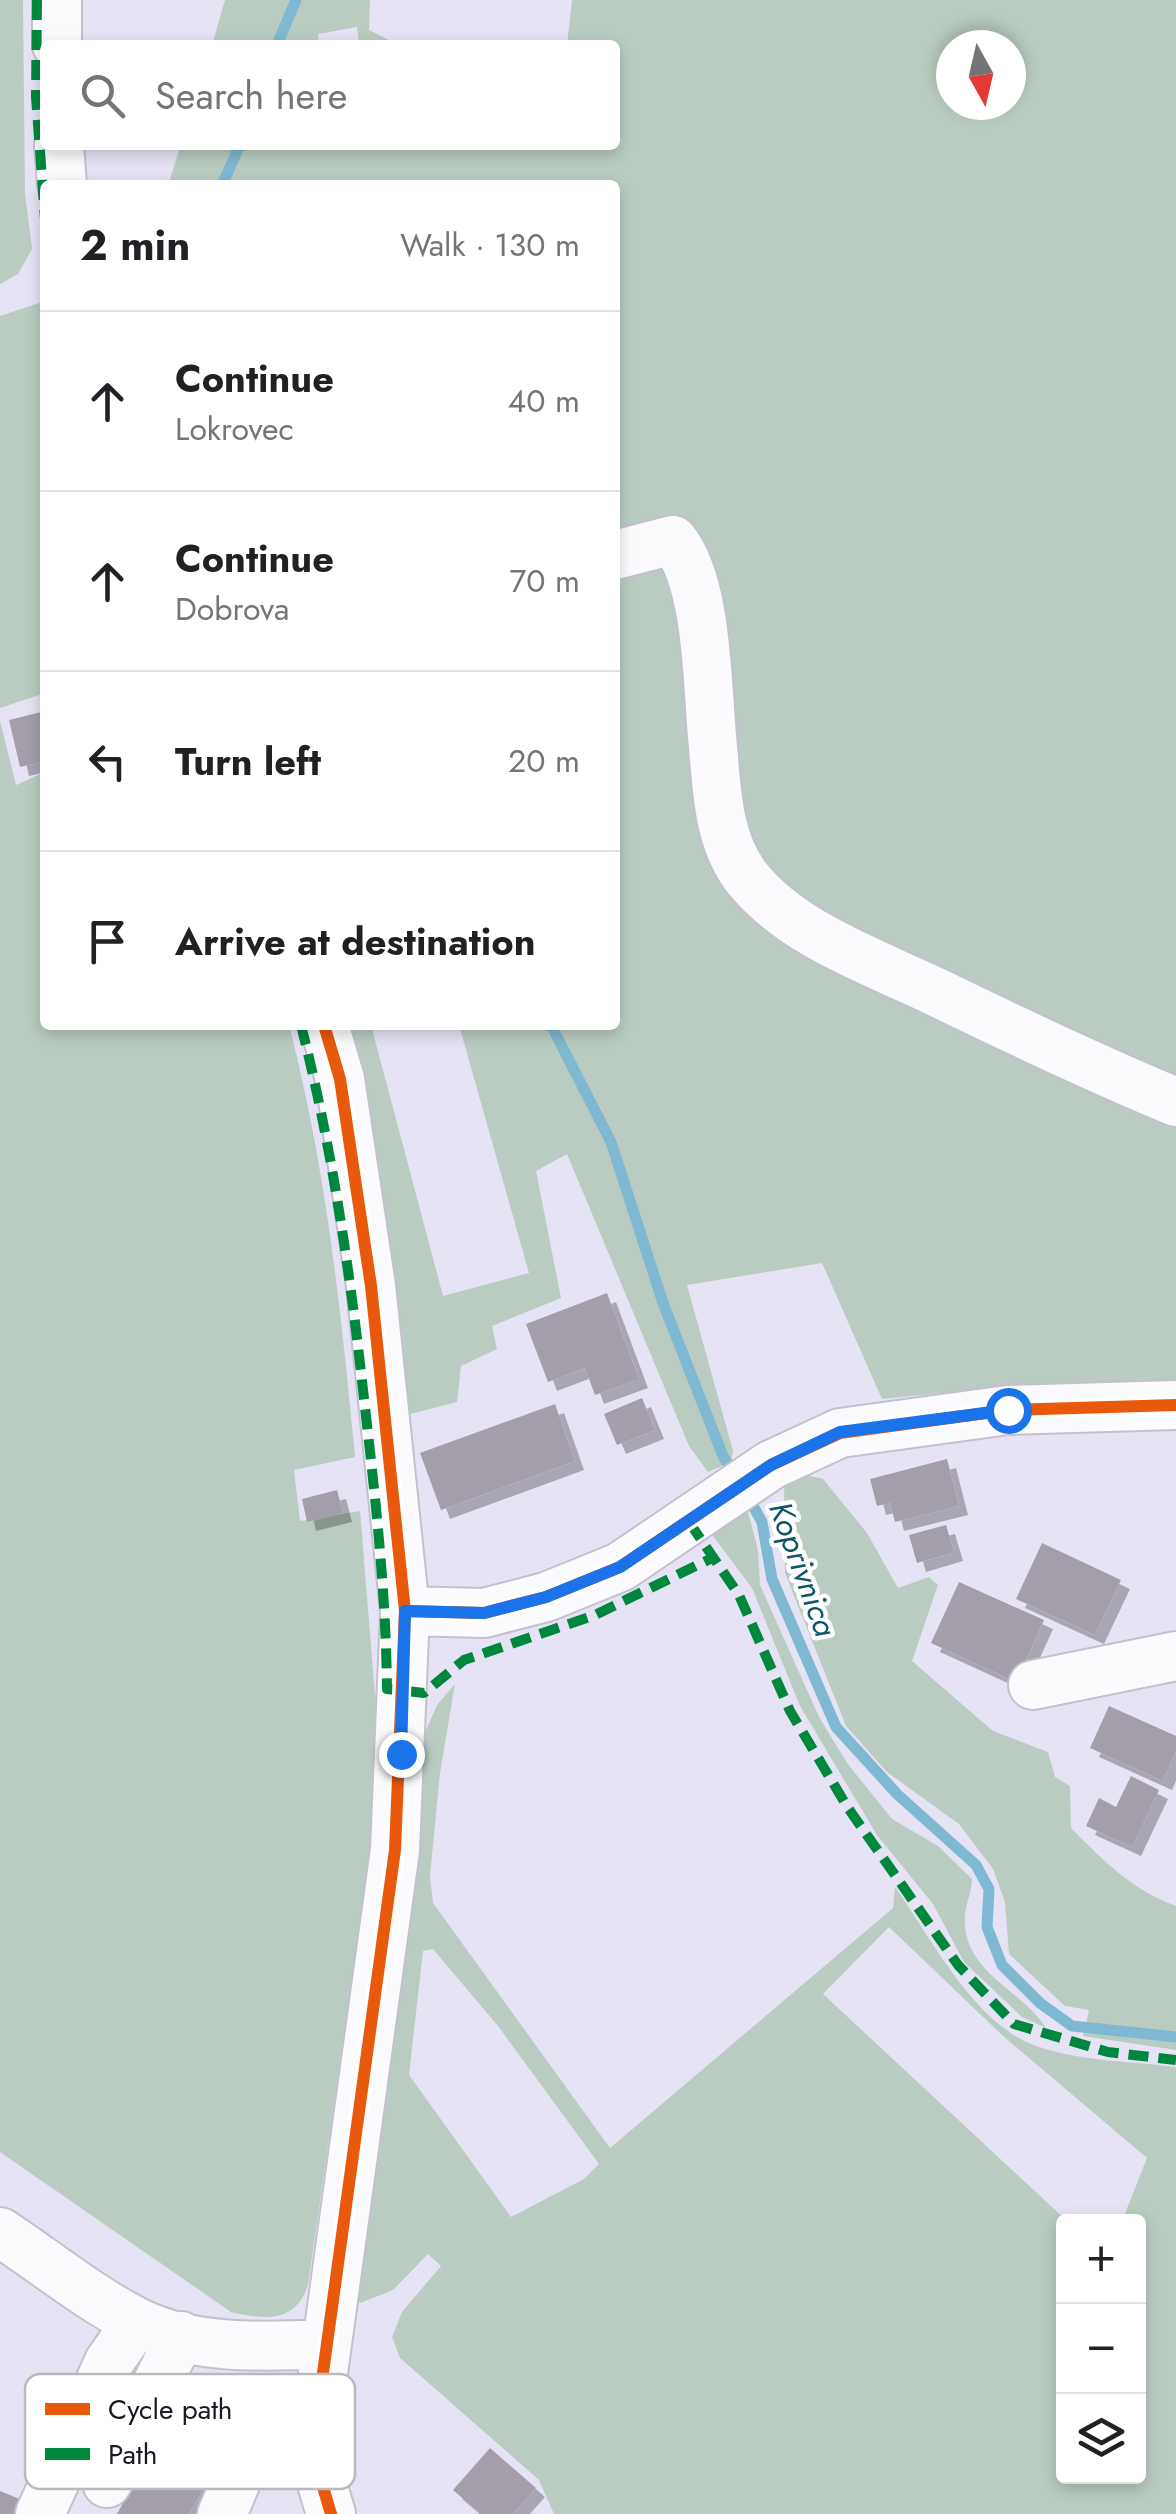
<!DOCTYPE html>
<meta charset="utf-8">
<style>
:root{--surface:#fff;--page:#f6f6f6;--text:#202124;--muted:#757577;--line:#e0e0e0}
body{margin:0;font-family:Jost,sans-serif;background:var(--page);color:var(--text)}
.controls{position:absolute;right:30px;bottom:30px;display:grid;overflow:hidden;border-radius:10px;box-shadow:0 5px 15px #0003}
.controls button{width:90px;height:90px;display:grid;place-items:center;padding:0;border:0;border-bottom:2px solid var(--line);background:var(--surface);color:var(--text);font:50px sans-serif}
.compass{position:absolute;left:936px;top:30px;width:90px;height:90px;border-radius:50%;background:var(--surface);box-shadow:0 5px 15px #0003;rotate:172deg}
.stop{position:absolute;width:30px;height:30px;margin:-22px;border:8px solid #1a73e8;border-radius:50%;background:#fff}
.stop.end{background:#1a73e8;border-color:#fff;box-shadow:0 2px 10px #0008}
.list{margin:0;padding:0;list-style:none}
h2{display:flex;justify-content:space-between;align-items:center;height:130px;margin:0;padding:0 40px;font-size:42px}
h2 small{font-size:32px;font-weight:400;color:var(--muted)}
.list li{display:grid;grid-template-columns:65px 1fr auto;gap:30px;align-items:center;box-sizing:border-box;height:180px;padding:0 40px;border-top:2px solid var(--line)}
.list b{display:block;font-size:38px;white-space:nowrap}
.list p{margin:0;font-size:32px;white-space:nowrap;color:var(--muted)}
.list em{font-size:32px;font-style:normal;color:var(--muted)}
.icon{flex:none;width:55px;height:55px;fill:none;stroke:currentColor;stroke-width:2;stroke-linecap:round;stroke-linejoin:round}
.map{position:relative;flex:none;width:1176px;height:2514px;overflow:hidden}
.search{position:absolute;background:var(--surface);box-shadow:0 5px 15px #0003;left:40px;top:40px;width:580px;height:110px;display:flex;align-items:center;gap:25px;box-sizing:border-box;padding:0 35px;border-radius:10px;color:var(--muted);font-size:38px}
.panel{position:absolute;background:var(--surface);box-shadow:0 5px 15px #0003;left:40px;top:180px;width:580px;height:850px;border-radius:10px}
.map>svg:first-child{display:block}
.green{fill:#baccc1;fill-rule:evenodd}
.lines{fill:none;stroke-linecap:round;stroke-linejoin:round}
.stream{stroke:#7fb8d1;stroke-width:11}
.building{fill:#a49eaa;filter:url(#shadow)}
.minor-casing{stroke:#c3c1ce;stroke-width:52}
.minor{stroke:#fbfbfe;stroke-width:48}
.quiet{stroke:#00873e;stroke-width:10;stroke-dasharray:20 10;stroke-linecap:butt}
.cycleway-casing{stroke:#fff;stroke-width:19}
.cycleway{stroke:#e8590c;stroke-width:12}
.route{stroke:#1a73e8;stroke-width:12}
.labels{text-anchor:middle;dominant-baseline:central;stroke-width:9;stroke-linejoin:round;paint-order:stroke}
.water-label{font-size:32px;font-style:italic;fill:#0f5569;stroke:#fff}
.key{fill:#fff;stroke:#bababd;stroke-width:2.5}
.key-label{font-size:28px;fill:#1a1823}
</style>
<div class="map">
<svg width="1176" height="2514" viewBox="0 0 1176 2514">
<defs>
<filter id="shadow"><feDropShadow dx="9" dy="9" stdDeviation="0" flood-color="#0004"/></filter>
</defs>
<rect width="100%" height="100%" fill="#e6e3f5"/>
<path class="green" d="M0,0H23L25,193L32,249L18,274L0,284Z
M225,0H370L369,30L399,45H359L357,27L318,34L319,45H212Z
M572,0H1176V1092L1068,1047L752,874L699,581L615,547V185H168L181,145H615V45H567ZM951,45H1011V105H951Z
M42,302L45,693L0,708V316Z
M666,552L729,864L1176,1110V1385L1002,1387L882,1399L822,1263L687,1285L733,1451L731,1462L708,1472L689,1446L567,1154L536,1171L561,1298L492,1326L497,1349L461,1366L457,1402L407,1415C393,1283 378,1153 343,1025H371L443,1296L529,1273L459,1025H615V563Z
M0,721L16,785L45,772V1025H289C326,1167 341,1311 355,1457L294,1470L300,1521L360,1511L379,1744L372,1838L308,2285C296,2323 265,2320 231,2312L0,2152Z
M798,1473L823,1479L867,1533L898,1588L929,1577L938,1585L912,1661L993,1731L1048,1752L1055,1777L1070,1786L1071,1828C1105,1862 1131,1889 1176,1906V2050L1083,2036L1089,2010L1065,2006L1009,1954L1005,1902L993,1869L959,1824L887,1772L846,1726L785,1573L784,1481Z
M746,1504L758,1550L760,1585L819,1717L847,1763L892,1819L938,1846L972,1879C972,1892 965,1905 965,1918C963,1973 1022,1989 1046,2028L1022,2017L964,1962L933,1904L877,1835L800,1706L752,1588L707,1528Z
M455,1684L440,1773L430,1876L433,1903L610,2148L893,1908L895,1887C930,1936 972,2020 1031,2044C1074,2061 1129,2061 1176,2067V2514H554L539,2480L400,2358L392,2337L402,2312L441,2266L428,2254L393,2290L360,2303L351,2289L407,1947L422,1802L421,1742L437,1705ZM889,1927L1003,2036L1147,2158L1122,2221L1138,2222V2476H1064V2222L1067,2221L823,1994ZM433,1949L498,2026L599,2164L584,2179L511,2217L409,2075L423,1951Z"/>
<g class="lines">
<path class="stream" d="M277,45L296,0
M222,185L240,145
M551,1025L611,1142L663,1303L723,1456L735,1475
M747,1495L762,1522L772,1579L836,1727L897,1794L976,1865L989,1889L987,1927L1002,1965L1040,2003L1072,2026L1176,2037"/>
</g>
<path class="building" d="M45,711V761L20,767L9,720Z
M607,1293L639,1379L595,1395L585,1368L548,1382L526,1324Z
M642,1398L655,1430L617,1445L604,1414Z
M555,1404L575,1461L441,1510L420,1453Z
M947,1459L959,1506L895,1522L890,1503L877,1506L870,1479Z
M337,1490L343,1513L307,1522L302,1499Z
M946,1525L954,1552L917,1563L909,1535Z
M1042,1543L1121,1580L1095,1635L1016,1599Z
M959,1582L1044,1620L1016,1682L931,1643Z
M1109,1706L1176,1736V1751L1163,1781L1090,1748Z
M1131,1776L1159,1790L1132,1847L1086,1826L1099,1798L1116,1807Z
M163,2430L219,2461L189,2514H117Z
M490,2448L536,2488L513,2514H481L453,2490Z
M0,2491L32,2504L28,2514H0Z"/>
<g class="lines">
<defs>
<path id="minor" d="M57,45V0
M59,145L62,185
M615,555L673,540C709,583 707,691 713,747C717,791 718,841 747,878C792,934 871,961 934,991C1014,1030 1094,1068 1176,1102
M324,1025L340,1079L371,1286L405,1611L395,1850L318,2409L323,2487L331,2514
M405,1611L484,1613L546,1597L620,1567L771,1465L840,1433L1008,1410L1176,1405
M1033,1685L1176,1656
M0,2232C44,2261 88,2297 135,2321C191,2350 264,2347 324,2344
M107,2483L181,2336
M40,2514L109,2362L137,2322
M222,2514C244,2466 257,2409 318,2409"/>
</defs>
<use href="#minor" class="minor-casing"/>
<use href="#minor" class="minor"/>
<path class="quiet" d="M37,0L36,97L45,219
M301,1025C333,1151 351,1279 365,1408C376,1502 386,1595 387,1689L424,1693L464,1660L595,1615L712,1558
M689,1522L739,1595L790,1711L848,1808L958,1965L1014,2024L1108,2052L1176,2060"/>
<defs>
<path id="cycleway" d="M324,1025L340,1079L371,1286L405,1611L395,1850L318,2409L323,2487L331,2514
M405,1611L484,1613L546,1597L620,1567L771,1465L840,1433L1008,1410L1176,1405"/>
</defs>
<use href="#cycleway" class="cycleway-casing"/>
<use href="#cycleway" class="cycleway"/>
</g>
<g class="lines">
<path class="route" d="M401,1754L405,1611L484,1613L546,1597L620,1567L771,1465L840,1432L1008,1410"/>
</g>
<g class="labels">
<g class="water-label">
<text transform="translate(803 1569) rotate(70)">Koprivnica</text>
</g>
</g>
<rect x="25" y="2374" width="330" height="115" rx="15" class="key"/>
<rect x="45" y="2403" width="45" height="12" fill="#e8590c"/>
<rect x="45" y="2448" width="45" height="12" fill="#00873e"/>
<g class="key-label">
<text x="108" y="2419">Cycle path</text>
<text x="108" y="2464">Path</text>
</g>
</svg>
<div class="controls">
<button>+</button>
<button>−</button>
<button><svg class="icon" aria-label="layers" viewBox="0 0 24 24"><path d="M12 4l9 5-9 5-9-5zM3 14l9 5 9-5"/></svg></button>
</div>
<svg class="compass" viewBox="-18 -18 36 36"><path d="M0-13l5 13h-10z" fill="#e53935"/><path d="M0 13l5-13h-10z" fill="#757577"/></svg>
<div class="stop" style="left:1008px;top:1410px"></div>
<div class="stop end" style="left:401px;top:1754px"></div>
<div class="search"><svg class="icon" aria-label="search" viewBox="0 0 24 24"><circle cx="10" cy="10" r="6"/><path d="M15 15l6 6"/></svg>Search here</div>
<section class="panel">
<h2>2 min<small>Walk · 130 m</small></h2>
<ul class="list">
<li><svg class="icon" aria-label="ahead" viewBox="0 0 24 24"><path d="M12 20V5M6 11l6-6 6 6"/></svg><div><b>Continue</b><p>Lokrovec</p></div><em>40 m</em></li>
<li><svg class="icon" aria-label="ahead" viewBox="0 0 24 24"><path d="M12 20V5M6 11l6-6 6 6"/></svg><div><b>Continue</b><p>Dobrova</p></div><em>70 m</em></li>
<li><svg class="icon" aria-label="left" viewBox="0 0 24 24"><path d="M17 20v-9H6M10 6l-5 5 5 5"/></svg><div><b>Turn left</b></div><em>20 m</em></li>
<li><svg class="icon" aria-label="arrive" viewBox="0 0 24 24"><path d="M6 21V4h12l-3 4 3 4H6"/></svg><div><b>Arrive at destination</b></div></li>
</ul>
</section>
</div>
